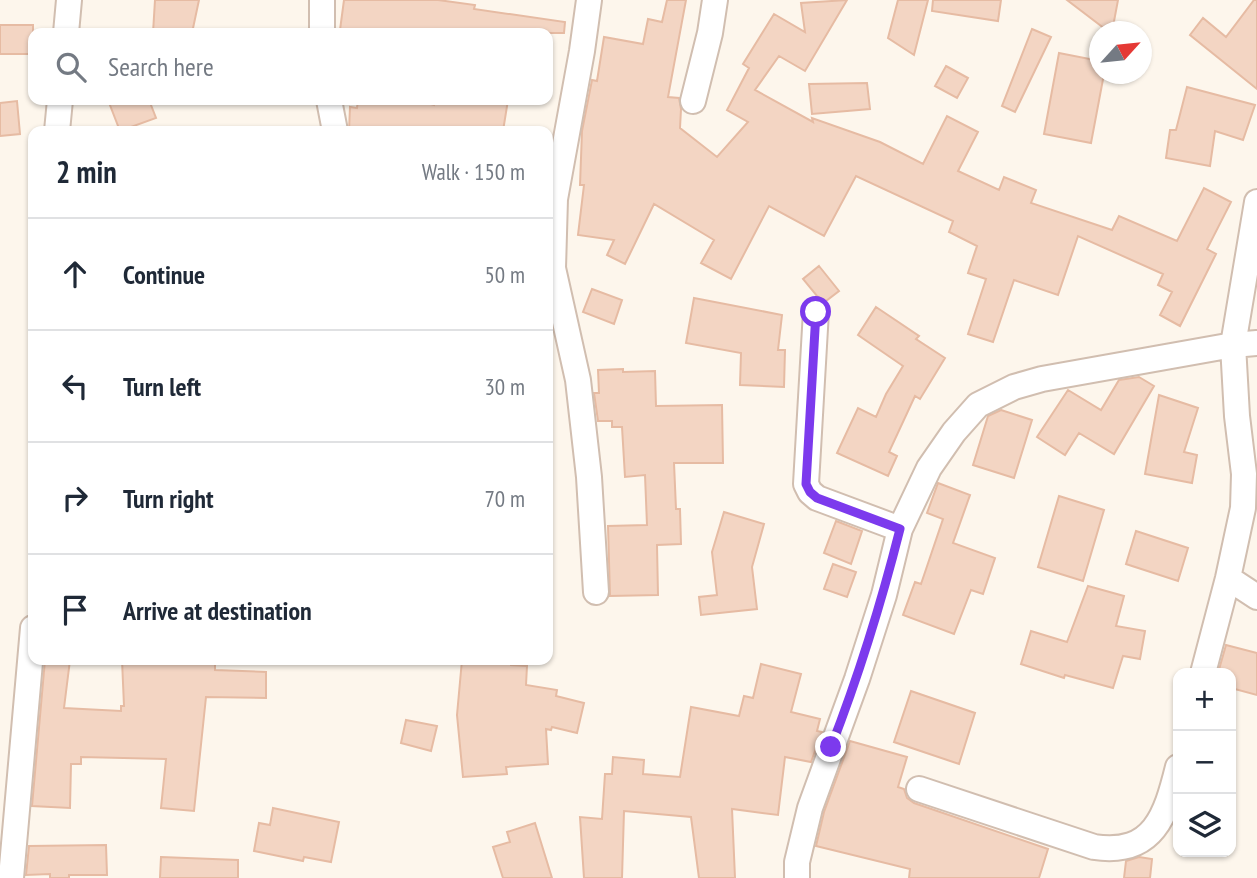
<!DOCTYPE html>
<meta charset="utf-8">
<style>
:root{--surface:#fff;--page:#f6f6f7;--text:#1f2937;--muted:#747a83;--line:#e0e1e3}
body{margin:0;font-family:"PT Sans Narrow",sans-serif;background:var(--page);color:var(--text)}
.controls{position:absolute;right:21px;bottom:21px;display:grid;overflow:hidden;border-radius:14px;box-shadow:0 2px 5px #0004}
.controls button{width:63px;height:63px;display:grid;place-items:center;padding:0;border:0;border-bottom:2px solid var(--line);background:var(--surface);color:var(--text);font:35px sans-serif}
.compass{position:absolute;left:1089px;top:21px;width:63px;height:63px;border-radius:50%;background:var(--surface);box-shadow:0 2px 5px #0004;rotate:63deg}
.stop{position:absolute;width:21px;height:21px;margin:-16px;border:5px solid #7c3aed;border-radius:50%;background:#fff}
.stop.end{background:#7c3aed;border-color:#fff;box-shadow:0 2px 7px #0008}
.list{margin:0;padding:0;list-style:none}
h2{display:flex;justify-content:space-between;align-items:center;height:91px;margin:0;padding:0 28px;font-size:30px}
h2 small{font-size:23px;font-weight:400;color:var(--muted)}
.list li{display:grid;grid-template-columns:46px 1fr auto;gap:21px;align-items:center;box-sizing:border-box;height:112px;padding:0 28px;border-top:2px solid var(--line)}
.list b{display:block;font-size:26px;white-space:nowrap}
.list em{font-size:23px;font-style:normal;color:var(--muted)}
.icon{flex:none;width:38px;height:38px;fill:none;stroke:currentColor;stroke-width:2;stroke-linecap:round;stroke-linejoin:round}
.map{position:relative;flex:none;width:1257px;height:878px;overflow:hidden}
.search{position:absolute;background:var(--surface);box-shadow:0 2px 5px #0004;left:28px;top:28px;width:525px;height:77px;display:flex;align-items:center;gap:18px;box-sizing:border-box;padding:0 24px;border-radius:14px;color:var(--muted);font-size:26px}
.panel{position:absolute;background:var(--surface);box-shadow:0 2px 5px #0004;left:28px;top:126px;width:525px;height:539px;border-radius:14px}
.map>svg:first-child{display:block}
.building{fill:#f3d5c3;stroke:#e6bba3;stroke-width:2}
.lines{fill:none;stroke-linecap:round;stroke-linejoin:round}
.minor-casing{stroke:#d1beb0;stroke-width:28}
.minor{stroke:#fff;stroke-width:24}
.route{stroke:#7c3aed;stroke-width:9}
</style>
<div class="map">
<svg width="1257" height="878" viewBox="0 0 1257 878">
<rect width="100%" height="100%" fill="#fdf6ec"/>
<path class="building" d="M155,0H199L192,33H153Z
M344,0H438L475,5L474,9L565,22L564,33H365L340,30Z
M667,0H686L668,97L679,98L681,109L680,128L717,157L748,122L727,110L749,68L743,64L774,14L805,32L801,3L847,0L805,71L779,56L755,90L813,122L812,118L880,142L923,164L947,116L978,132L958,171L999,190L1004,177L1036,190L1031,203L1112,230L1119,216L1177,241L1204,188L1231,202L1207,249L1216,254L1180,326L1160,315L1172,292L1158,285L1163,274L1078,236L1058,295L1014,280L993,342L968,334L986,279L968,273L977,246L949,232L953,221L856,176L824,236L769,206L731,279L701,263L714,240L654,204L625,264L607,255L614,240L578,235L584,185H580L582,131L592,80L597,81L604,37L643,44L648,19L662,22Z
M898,0H928L914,55L888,38Z
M933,0H1001L998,21L932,11Z
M1067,0H1118L1112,32H1109Z
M1254,0H1257V89L1190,35L1203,18L1226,37Z
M0,25H33V54H0Z
M1032,29L1051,37L1015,112L1002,106Z
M1059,53L1100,61V74H1104L1091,143L1044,134Z
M946,66L968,78L957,98L935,86Z
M867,83L870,109L812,114L809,84Z
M1187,87L1255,105L1243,140L1215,131L1210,166L1166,158L1170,130H1176Z
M108,100H149L156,118L120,131Z
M358,100H417L434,105L435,100H508L503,131H349L350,107L357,108Z
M17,101L20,134L0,136V103Z
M819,266L839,291L826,301L817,296L803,279Z
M592,289L622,300L614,324L583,312Z
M694,298L782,315L778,350H785L784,387L740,385L741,353L686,343Z
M876,307L919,336L916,339L945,358L920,399L915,396L889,452L897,456L888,476L837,453L858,408L876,417L886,394L903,366L858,335Z
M623,369V372L655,371L656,406L722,405L723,463H674L676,509H680L681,544L657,545L658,595L610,596L608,526L647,525L645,475L625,477L622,427H612V421H598L594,393H599L598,370Z
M1139,377L1154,386L1114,454L1079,433L1065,455L1037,437L1068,390L1101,410L1119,380Z
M1159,395L1198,408L1184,452L1197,455L1192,483L1145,474Z
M1001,410L1032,420L1014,478L973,465L988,416Z
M938,483L970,495L953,543L995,558L983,594L971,590L954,634L903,615L915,582L921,584L943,519L927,513Z
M1059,496L1104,510L1083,581L1038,567Z
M724,512L764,524L752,567L757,609L701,615L699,597L717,595L712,552Z
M836,521L862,531L851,564L824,553Z
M1136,531L1188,548L1178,581L1126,564Z
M833,564L856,572L847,597L824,589Z
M1088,586L1124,596L1116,626L1145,631L1140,659L1123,656L1113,688L1065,675L1064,678L1021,664L1031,631L1067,642Z
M1226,645L1257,653V695L1231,688V673H1218Z
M45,660H70L64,708L121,711V706H124L122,660H215V670L266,672V698L206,697L194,811L161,808L166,759L81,757V764H71L70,808L32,806Z
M462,660H511V665L527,666L526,685L557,690L556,696L584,703L577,733L552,727L551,730L546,729L548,764L506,767L507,774L463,777L457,715Z
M761,664L801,674L791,712L820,719L817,731L822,732L811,762L785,757L778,815L732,809L735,878H699L691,817L624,811L622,878H584L580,817L602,819L605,774H612L613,757L644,760L643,774L680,777L691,707L739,716L744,696L753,698Z
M911,691L975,713L959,764L894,742Z
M406,720L437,726L431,751L401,743Z
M850,741L907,757L898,787L904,789L907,798L914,803L1048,849L1039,878H909L910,869L816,846L824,812Z
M273,808L339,822L331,862L304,857L303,861L254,851L259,823L270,825Z
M535,823L552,878H503L493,847L510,842L507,832Z
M106,845L107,875H69V878H50V874L26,875L29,846Z
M161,857L238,860V878H160Z
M1139,857L1152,859L1150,878H1124L1126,861Z"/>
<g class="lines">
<defs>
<path id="minor" d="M322,0V33
M589,0L582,51L555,199L553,268L578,380L589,477L596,592
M66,33L69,0
M329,100L335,131
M693,101L710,33L715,0
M57,131L60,100
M816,311L806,484L810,492L817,498L900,529
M1228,578L1257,597
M1203,673L1228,578L1243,508L1244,474L1237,416L1233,345L1257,202
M919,789L1094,847C1154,856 1166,815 1178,767
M11,878L33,628
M797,878V862L810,808L857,679L884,595L900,529L929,468L954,432L978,405L1014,387L1042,379L1233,345L1257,343"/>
</defs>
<use href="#minor" class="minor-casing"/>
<use href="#minor" class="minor"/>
</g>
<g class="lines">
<path class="route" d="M816,312L806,484L810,492L817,498L900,529C881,604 859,675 831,747"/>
</g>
</svg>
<div class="controls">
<button>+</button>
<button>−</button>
<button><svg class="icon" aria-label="layers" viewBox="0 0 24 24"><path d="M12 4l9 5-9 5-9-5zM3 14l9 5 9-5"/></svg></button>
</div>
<svg class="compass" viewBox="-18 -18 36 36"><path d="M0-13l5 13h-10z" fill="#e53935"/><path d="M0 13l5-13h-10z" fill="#747a83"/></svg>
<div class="stop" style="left:816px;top:312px"></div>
<div class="stop end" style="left:831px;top:747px"></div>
<div class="search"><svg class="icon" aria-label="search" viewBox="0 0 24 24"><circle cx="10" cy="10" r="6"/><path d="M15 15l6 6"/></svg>Search here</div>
<section class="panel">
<h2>2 min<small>Walk · 150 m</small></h2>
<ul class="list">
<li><svg class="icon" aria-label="ahead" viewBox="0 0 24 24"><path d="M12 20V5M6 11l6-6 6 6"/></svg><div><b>Continue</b></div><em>50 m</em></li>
<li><svg class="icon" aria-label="left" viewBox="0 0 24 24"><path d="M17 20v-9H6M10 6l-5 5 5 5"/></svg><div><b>Turn left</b></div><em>30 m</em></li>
<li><svg class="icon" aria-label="right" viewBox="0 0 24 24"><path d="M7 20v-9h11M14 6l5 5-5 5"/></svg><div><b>Turn right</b></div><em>70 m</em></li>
<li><svg class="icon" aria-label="arrive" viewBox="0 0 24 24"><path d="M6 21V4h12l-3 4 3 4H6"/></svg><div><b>Arrive at destination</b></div></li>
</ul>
</section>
</div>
